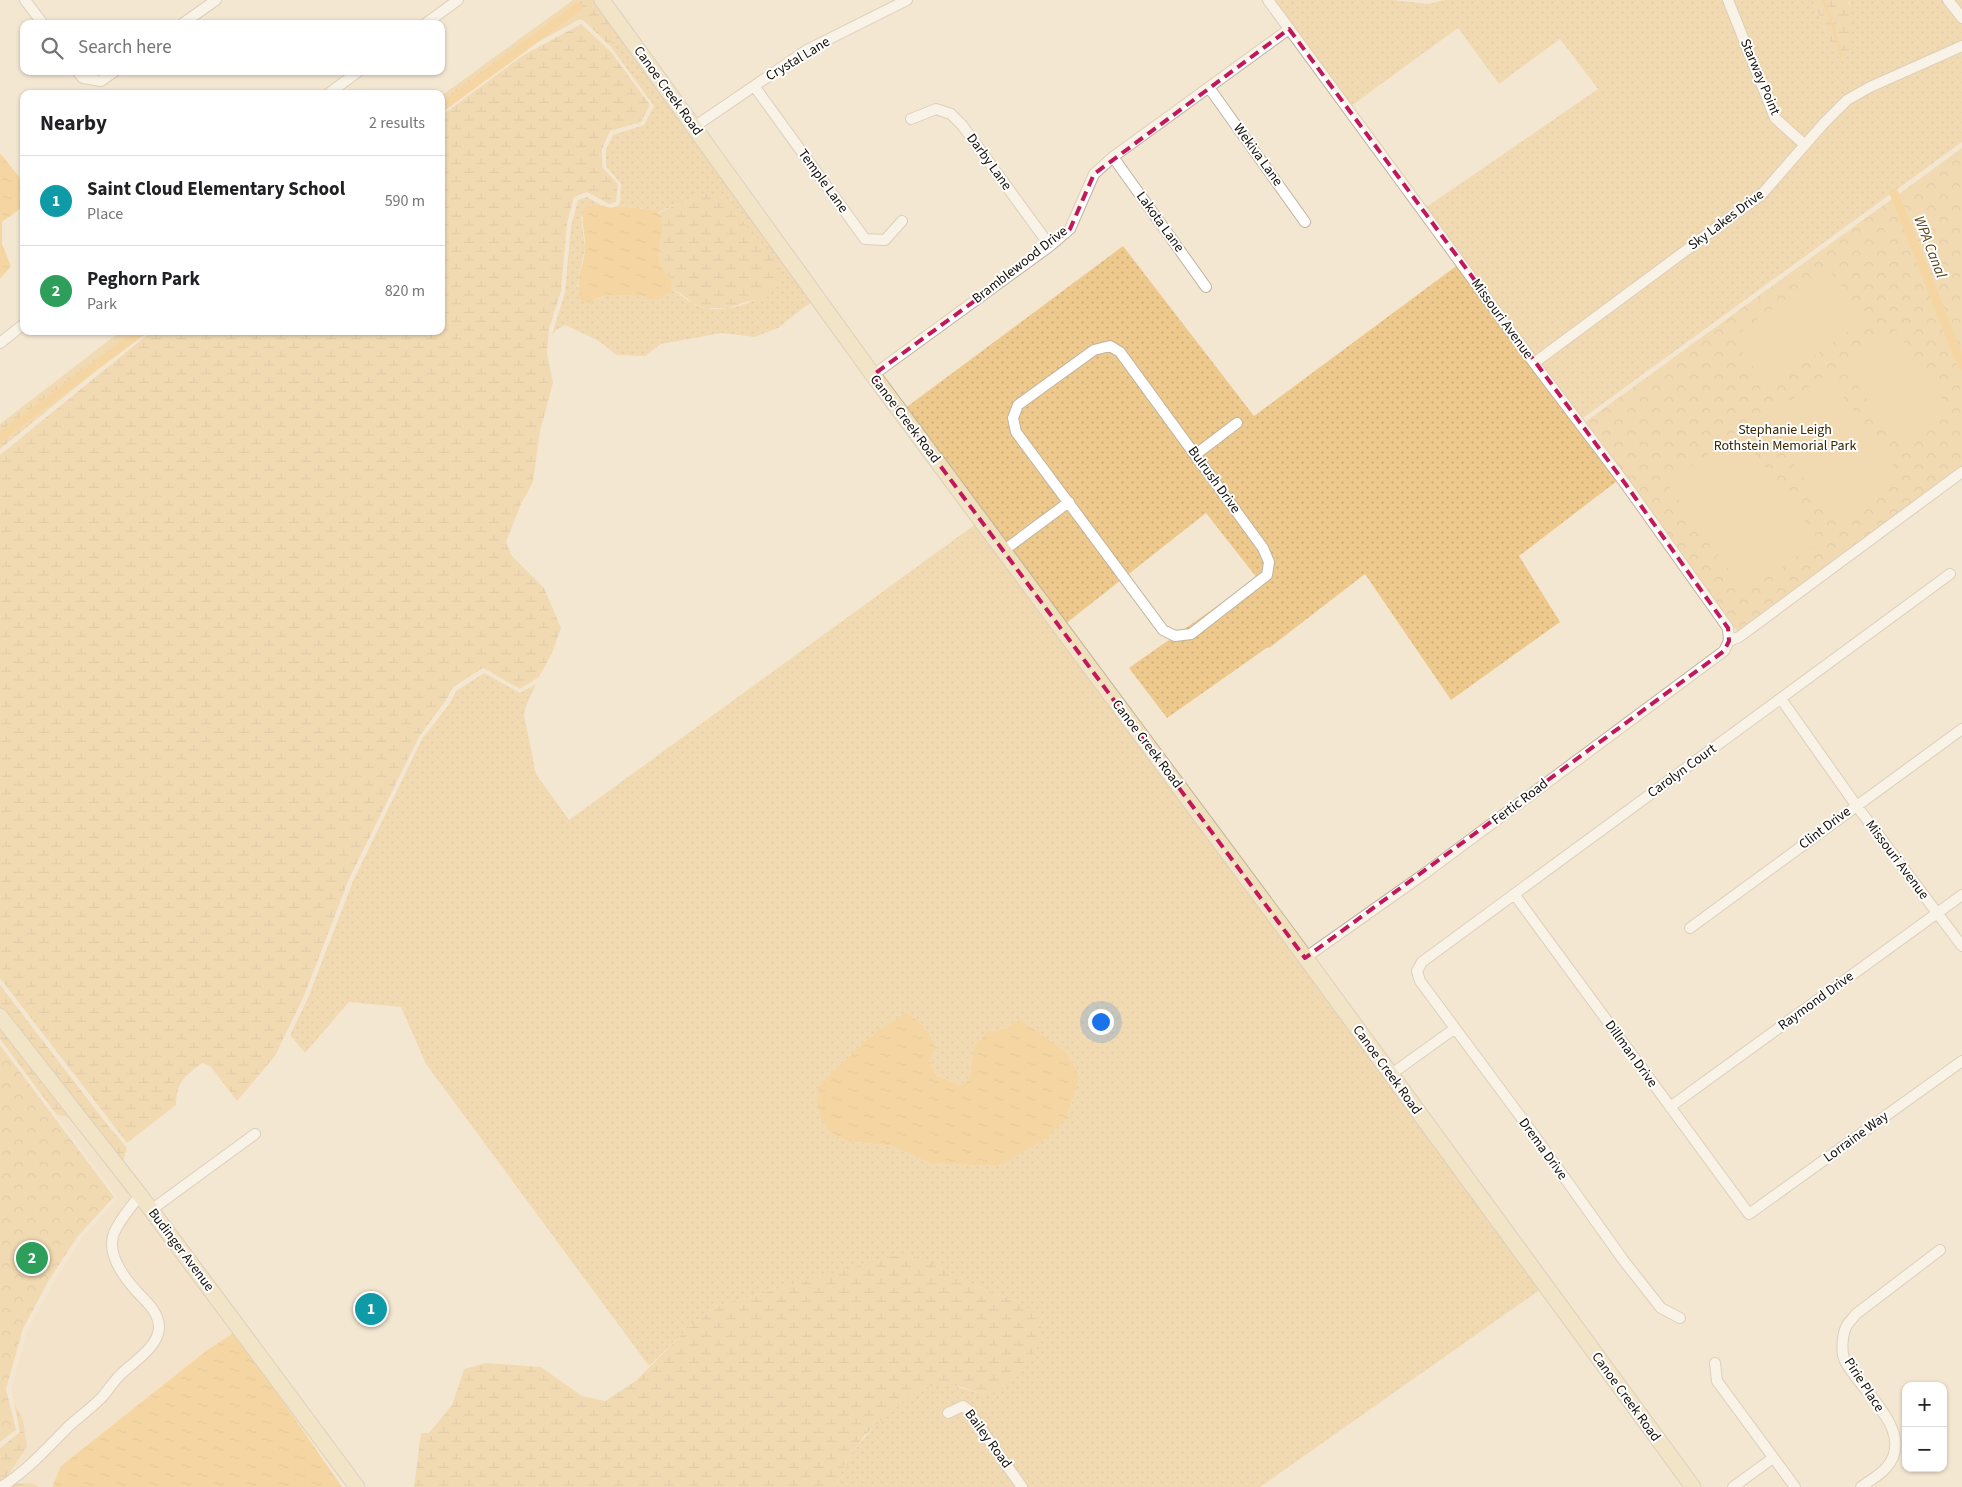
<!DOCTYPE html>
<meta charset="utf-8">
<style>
:root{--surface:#fff;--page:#f2f2f2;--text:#202124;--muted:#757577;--line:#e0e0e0;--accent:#6b66e0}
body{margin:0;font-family:"Source Sans 3",sans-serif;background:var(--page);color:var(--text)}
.controls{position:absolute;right:15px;bottom:15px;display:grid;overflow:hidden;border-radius:10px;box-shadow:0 1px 4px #0004}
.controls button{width:45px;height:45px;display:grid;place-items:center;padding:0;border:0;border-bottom:1px solid var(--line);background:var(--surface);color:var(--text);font:25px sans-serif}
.you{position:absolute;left:1100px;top:1021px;width:18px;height:18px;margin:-12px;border:4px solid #fff;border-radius:50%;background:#1a73e8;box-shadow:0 0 0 8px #1a73e833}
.badge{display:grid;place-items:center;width:32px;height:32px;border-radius:50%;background:var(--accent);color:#fff;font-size:16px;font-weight:700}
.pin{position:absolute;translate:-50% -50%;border:2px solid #fff;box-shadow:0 1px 5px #0006}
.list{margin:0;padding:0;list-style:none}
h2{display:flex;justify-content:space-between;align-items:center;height:65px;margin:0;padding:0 20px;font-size:21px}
h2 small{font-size:16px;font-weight:400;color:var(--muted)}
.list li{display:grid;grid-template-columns:32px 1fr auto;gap:15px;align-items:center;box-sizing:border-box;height:90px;padding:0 20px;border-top:1px solid var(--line)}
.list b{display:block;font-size:19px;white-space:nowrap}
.list p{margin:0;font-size:16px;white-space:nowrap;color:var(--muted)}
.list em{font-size:16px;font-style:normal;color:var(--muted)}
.icon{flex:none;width:28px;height:28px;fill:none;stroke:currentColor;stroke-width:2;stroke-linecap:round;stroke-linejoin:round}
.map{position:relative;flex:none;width:1962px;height:1487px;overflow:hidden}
.search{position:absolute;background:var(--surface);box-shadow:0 1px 4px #0004;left:20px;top:20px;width:425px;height:55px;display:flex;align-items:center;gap:12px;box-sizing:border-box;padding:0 18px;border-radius:10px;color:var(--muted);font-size:19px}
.panel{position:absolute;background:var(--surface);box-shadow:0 1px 4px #0004;left:20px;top:90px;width:425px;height:245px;border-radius:10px}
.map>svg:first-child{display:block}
.built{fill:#f0dec2}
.grass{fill:url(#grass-dots);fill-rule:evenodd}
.wetland{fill:url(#wetland-marsh)}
.park{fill:url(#park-crowns)}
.pitch{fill:#eec98d}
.water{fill:url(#water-ripples)}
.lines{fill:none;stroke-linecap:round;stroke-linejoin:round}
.stream{stroke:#f6c268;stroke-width:2.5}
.canal{stroke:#f6c268;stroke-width:9}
.street-casing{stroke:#bfb39e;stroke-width:12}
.secondary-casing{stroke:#bfb39e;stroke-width:17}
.street{stroke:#fff;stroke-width:10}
.secondary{stroke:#f0dfbb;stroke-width:15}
.marked{fill:none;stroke:#c2185b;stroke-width:4;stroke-dasharray:10 6;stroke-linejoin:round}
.labels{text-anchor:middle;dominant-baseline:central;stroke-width:4;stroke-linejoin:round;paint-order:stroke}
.street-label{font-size:14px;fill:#130e07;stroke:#fff}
.park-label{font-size:14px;fill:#392500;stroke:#fff}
.water-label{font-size:15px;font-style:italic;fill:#59441e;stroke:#fff}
</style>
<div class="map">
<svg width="1962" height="1487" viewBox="0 0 1962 1487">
<defs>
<pattern id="grass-dots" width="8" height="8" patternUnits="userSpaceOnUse" patternTransform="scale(1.25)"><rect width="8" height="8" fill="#eec98d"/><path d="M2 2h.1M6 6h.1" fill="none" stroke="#cbab78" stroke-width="1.8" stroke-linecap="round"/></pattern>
<pattern id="wetland-marsh" width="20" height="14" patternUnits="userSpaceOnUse" patternTransform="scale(1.25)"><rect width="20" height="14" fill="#eec98d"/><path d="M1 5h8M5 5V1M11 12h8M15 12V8" fill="none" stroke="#cbab78"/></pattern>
<pattern id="park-crowns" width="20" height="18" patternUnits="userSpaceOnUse" patternTransform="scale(1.25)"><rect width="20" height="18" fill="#eec98d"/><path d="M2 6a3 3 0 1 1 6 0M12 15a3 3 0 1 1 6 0" fill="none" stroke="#cbab78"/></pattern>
<pattern id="water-ripples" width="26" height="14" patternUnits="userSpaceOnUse" patternTransform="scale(1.25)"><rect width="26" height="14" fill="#f6c268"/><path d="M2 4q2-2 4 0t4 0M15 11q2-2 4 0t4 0" fill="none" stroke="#d2a659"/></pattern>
</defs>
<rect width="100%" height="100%" fill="#f4e7d2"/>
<path class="built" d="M56,1114L70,1118L78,1124L235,1332L206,1351L61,1466L52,1487H40L31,1483L1,1484L27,1447L23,1420L14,1403L11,1390L27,1331L53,1283L81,1239L118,1198Z"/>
<path class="grass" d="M1275,0H1393L1428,4L1444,0H1813L1831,45L1850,3L1848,0H1962V142L1583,418L1581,420L1621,478L1519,556L1560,622L1451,700L1365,574L1269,648L1268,647L1167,718L1129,668L1257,578L1206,513L1064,625L904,409L1123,246L1254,416L1463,261L1425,208L1598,89L1560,39L1499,84L1458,28L1351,106Z
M616,27L814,301L803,308L778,328L755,337L722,333L661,344L645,356L617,355L597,340L565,325L556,330L552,335L565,292L571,226L578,200L587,197L601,205H594L581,217L585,248L577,287L598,299L606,295H641L671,291V289C680,293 686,300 694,304C712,314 742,307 759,298C765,294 771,288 777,283L710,192C693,200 674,204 658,213L646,209L618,206L620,203L621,184L606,166V150L613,135L644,125L654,106L611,47Z
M977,523L1541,1289L1260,1487H836C839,1479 841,1470 846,1462C859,1440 902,1395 926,1387C946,1381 967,1389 985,1396L1012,1380L1037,1346L1017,1301L987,1291L935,1265L801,1283L718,1306L687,1329L649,1366L426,1064L401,1007L349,1002L305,1053L290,1035L308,998L353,881L422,739L450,703L456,691L484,673L520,693L536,684L526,706L524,715L536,774L569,820ZM1020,1020L1079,1080L1067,1117L999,1166L929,1163L893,1146L846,1141L830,1132L816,1100L821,1084L875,1032L929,1060L936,1075L960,1085L969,1080L974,1046L988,1031L1002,1030Z"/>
<path class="wetland" d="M573,0H596L616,27L611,47L584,21L580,19L520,52L441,111V96Z
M1813,0H1848L1852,14V47L1842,59L1831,45Z
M581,24L611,52L650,105L641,122L610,131L602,149V167L618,184L616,202L609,204L587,192L574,197L567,224L561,291L549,329L547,353L553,383L540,431L533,482L521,504L506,542L512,556L544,588L561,628L552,653L539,677L520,689L483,668L453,687L446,700L419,737L349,879L304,996L275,1056L237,1101L210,1066L202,1063C184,1077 177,1081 176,1105L127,1143L0,978V455L152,331H441V116L522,56Z
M710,192L724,200L781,267L777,283L760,298L727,308H705L694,304L680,293L671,289V279L660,264L659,249L663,225L658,214C674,204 693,200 710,192Z
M121,331H145L0,449V424Z
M0,985L106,1123L127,1148L122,1164L0,1009Z
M0,1024L78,1124L70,1118L56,1114L0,1039Z
M904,1253L935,1265L987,1291L1017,1301L1037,1315L1042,1329L1038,1346L1012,1380L997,1393L985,1396L962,1387L944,1385L925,1387L905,1400L864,1436L845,1463L836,1487H414L421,1433H429L452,1405L464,1369L486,1363L541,1367L582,1396L605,1401L637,1380L687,1329L718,1306Z
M14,1403L23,1420L27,1447L2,1484L31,1483L40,1487H0V1448L20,1432Z"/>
<path class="park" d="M1962,148V471L1739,634L1585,422Z
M0,1045L114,1197L78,1236L49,1280L23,1329L6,1389L16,1430L0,1442Z"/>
<path class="pitch" d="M1828,268L1865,319L1769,389L1732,338Z
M1896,330L1950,410L1898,445L1844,365Z
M1827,374L1902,477L1838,525L1762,421Z
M1739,431L1819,540L1746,593L1667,484Z"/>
<path class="water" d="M0,153L24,183V206L2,222V244L11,266L0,279Z
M594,205H601L611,208L618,206L646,209L658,212L663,225L659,249L660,264L671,279V291L664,296L651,300L641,295H606L587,303L581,300C574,277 584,269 585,248C586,234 580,222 584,208Z
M906,1013C924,1024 926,1029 936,1048L929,1060L936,1075L960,1085L969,1080L974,1046L988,1031L1002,1030L1020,1020L1063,1050L1075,1066L1079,1080L1067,1117L1047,1138L999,1166L968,1165L929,1163L893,1146L846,1141L830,1132L821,1119L816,1100L820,1084L875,1032Z
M235,1332L342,1487H52L61,1466L206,1351Z"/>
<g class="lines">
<path class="stream" d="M1823,0L1833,26L1841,56"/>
<path class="canal" d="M441,108L578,7
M1894,193L1962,366
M0,437L142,331"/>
<defs>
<path id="street" d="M25,0L43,24
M1268,0L1534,363L1624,482L1728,628L1729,641
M1728,0L1775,118L1805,145
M1948,0L1962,18
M182,24L216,0
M425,24L458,0
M77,71L83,78L101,81L115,71
M754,86L865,239L885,240L902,221
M1210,89L1305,222
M328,94L359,71
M911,119L936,109L951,114L962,125L1050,246
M694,127L807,50L907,0
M1113,157L1206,287
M0,343L24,324
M1110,346L1120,352L1263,548L1269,562L1267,575L1191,634L1175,636L1163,630L1016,432L1013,418L1018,405L1094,350Z
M1534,363L1762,194L1824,123L1847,100L1870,87L1962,46
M873,375L1050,246L1070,229L1094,174L1113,157L1289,29
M1195,455L1237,423
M1003,551L1069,502
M1729,641L1739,637L1962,472
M1781,699L1856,805L1962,946
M1514,894L1749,1214L1962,1061
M1690,928L1962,729
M1305,958L1424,874L1724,651L1729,641
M1390,1075L1454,1029
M1670,1107L1962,895
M151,1210L255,1134
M1680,1318L1661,1308L1624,1261L1529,1128L1420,981L1417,971L1422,962L1950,574
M1715,1363L1717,1381L1795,1487
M948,1413L963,1406L967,1409L1022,1487
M1,1487C27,1471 47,1448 69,1426C80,1416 93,1407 103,1396C109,1389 114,1381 120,1375C132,1363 157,1348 159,1329C160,1317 152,1307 144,1299C129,1284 105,1256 114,1233C120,1219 131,1207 140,1195
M1733,1487L1773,1458
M1861,1487C1869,1481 1880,1475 1886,1468C1918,1432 1860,1391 1845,1361C1841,1353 1842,1336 1846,1327C1848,1323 1853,1318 1856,1314L1940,1250"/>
<path id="secondary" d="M602,0L873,375L1294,942L1693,1487
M0,1016L140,1195L357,1487"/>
</defs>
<use href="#street" class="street-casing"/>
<use href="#secondary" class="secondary-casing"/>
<use href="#street" class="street"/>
<use href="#secondary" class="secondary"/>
</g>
<path d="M0 0H1962V1487H0ZM1289,29L1624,482L1728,628L1729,641L1724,651L1305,958L873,375L1050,246L1070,229L1094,174Z" fill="#f4e7d2" fill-opacity=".55" fill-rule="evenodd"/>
<path class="marked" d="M1289,29L1624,482L1728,628L1729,641L1724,651L1305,958L873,375L1050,246L1070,229L1094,174Z"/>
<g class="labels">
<g class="street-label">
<text transform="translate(798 59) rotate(-31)">Crystal Lane</text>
<text transform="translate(1760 77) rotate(67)">Starway Point</text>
<text transform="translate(668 91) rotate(54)">Canoe Creek Road</text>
<text transform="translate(1258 155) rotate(54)">Wekiva Lane</text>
<text transform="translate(989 162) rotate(54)">Darby Lane</text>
<text transform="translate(823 181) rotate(54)">Temple Lane</text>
<text transform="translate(1726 220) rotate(-37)">Sky Lakes Drive</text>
<text transform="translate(1160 222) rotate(54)">Lakota Lane</text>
<text transform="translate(1020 265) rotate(-38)">Bramblewood Drive</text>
<text transform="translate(1502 319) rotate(54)">Missouri Avenue</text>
<text transform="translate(905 419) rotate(53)">Canoe Creek Road</text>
<text transform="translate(1214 480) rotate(54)">Bulrush Drive</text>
<text transform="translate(1147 744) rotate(53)">Canoe Creek Road</text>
<text transform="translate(1682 771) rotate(-36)">Carolyn Court</text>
<text transform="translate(1520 802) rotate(-37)">Fertic Road</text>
<text transform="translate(1825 828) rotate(-37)">Clint Drive</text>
<text transform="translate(1897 860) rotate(53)">Missouri Avenue</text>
<text transform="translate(1816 1001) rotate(-36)">Raymond Drive</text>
<text transform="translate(1631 1054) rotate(54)">Dillman Drive</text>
<text transform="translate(1387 1070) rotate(54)">Canoe Creek Road</text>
<text transform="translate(1856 1137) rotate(-36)">Lorraine Way</text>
<text transform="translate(1543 1149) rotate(54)">Drema Drive</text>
<text transform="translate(181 1250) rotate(53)">Budinger Avenue</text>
<text transform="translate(1864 1385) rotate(57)">Pirie Place</text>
<text transform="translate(1626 1397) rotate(54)">Canoe Creek Road</text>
<text transform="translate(988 1439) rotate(54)">Bailey Road</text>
</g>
<g class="park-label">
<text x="1785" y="430">Stephanie Leigh<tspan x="1785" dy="16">Rothstein Memorial Park</tspan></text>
</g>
<g class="water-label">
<text transform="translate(1930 247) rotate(69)">WPA Canal</text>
</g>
</g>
</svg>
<div class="controls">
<button>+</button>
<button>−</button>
</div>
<div class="you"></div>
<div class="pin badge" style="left:371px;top:1309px;background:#0f9aa8">1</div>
<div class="pin badge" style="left:32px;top:1258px;background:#2e9e5b">2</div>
<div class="search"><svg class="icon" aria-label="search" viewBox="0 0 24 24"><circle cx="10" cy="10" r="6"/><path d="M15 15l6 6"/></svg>Search here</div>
<section class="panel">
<h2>Nearby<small>2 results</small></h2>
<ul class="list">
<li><span class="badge" style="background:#0f9aa8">1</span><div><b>Saint Cloud Elementary School</b><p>Place</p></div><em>590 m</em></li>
<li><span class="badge" style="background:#2e9e5b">2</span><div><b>Peghorn Park</b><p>Park</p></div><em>820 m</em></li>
</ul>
</section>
</div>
